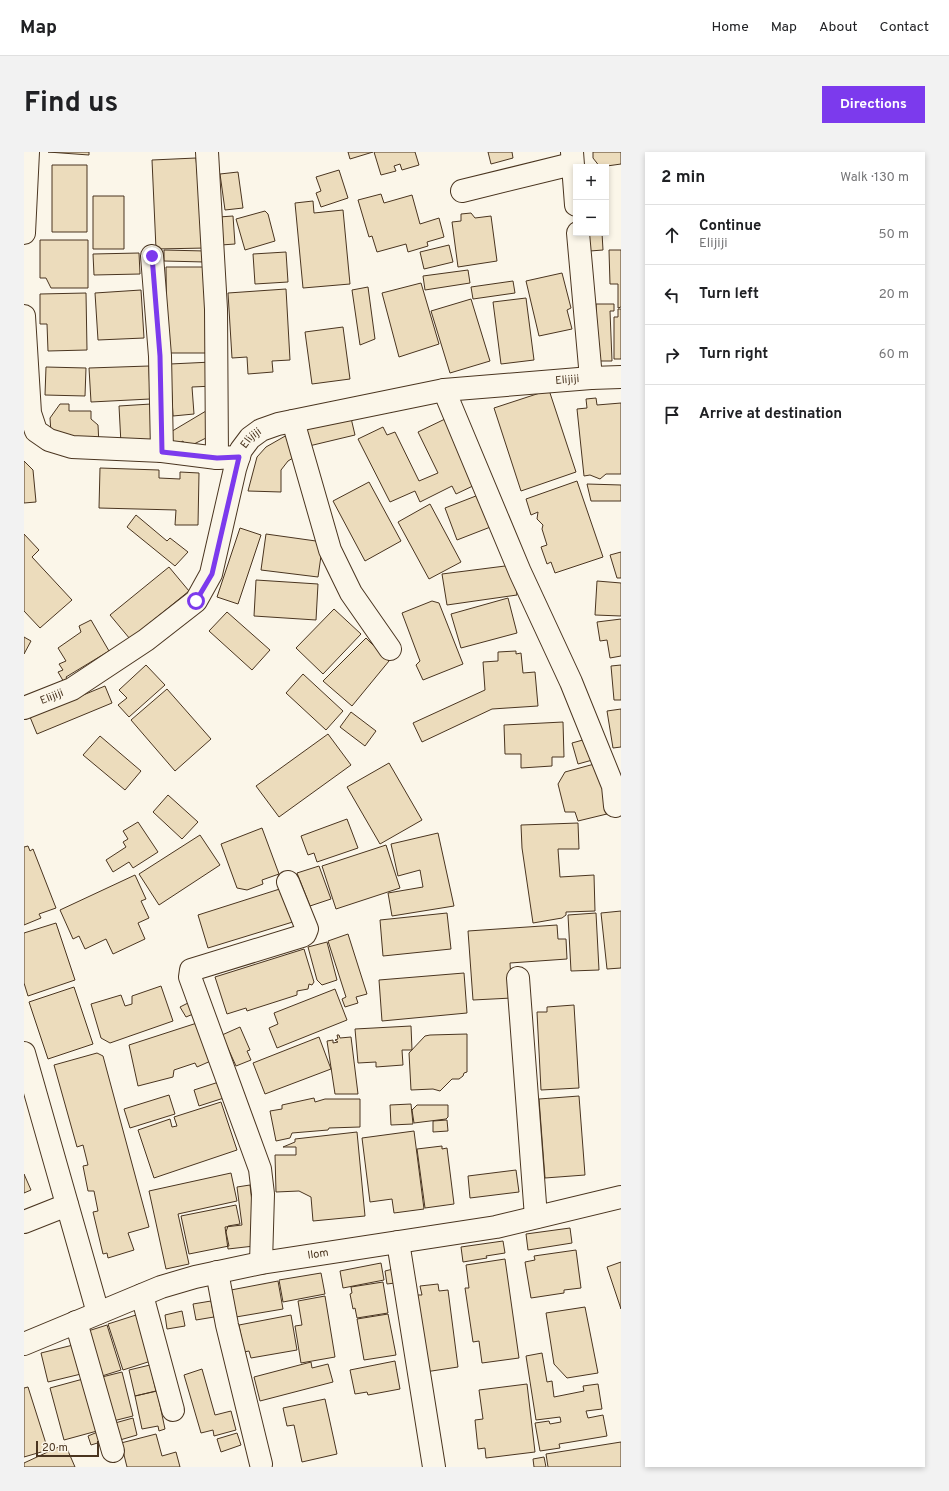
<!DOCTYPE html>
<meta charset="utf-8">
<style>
:root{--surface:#fff;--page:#f2f2f2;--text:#202124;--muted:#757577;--line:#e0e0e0;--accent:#7c3aed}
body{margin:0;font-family:Overpass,sans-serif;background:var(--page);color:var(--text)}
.controls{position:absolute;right:12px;top:12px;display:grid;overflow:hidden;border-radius:0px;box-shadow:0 2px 6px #0003}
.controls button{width:36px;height:36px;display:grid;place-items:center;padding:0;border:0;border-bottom:1px solid var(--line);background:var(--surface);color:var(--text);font:20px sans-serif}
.scale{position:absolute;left:12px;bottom:10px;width:63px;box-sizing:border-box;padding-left:4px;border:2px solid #4a3520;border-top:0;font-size:11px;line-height:14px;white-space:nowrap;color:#4a3520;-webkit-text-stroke:3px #fbf6e9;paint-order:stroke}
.stop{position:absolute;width:12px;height:12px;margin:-9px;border:3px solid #7c3aed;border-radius:50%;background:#fff}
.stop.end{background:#7c3aed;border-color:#fff;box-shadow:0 1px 4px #0008}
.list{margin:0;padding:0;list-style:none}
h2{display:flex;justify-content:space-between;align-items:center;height:52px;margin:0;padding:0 16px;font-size:17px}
h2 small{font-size:13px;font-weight:400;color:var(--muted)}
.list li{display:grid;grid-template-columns:26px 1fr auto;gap:12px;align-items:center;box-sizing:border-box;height:60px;padding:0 16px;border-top:1px solid var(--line)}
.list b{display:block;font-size:15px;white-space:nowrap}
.list p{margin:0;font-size:13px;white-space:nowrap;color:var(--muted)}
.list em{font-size:13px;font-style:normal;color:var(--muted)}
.icon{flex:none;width:22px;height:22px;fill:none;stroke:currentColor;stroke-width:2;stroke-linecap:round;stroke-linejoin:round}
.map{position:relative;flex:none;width:597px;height:1315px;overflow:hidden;border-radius:0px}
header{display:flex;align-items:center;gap:24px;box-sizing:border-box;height:56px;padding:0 20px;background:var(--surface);border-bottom:1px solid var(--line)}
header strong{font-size:19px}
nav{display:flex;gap:22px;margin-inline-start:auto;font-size:14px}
.intro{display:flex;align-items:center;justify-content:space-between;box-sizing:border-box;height:96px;padding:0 24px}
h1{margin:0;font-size:28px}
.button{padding:10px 18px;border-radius:0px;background:var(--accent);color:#fff;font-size:14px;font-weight:700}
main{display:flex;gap:24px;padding:0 24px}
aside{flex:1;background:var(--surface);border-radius:0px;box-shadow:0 2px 6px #0003}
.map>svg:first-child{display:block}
.building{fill:#ecdcbc;stroke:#4a3520}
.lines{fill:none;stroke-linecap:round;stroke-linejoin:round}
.minor-casing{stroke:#4a3520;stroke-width:24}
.minor{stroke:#fbf6e9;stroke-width:22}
.route{stroke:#7c3aed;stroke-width:5}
.labels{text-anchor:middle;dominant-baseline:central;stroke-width:3;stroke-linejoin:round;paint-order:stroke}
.street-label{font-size:11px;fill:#4a3520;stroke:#fbf6e9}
</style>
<header>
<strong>Map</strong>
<nav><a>Home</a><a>Map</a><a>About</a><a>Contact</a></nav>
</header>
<div class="intro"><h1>Find us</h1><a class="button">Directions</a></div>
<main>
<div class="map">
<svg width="597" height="1315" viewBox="0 0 597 1315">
<rect width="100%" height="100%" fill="#fbf6e9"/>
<path class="building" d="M24,0H65V3Z
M324,0H349L326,7Z
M350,0H391L395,13L378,18L376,12L370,14L372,19L357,23Z
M464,0H488L489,6L467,12Z
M569,0H597V12L576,15L569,6Z
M172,6L174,29H179L182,96L132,97L128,8Z
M28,13H63V80H28Z
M315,18L324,46L297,55L292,41L297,39L292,25Z
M214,20L219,56L201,58L196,22Z
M357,42L360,51L388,43L396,72L415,66L420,85L403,90L404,94L384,100L382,92L353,100L348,84L345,85L334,48Z
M69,44H100V97H69Z
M289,49L290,61L319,58L326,132L279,136L271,51Z
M241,59L244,62L251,89L221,98L212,67Z
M447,61L451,66L467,64L473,109L434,115L428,70L437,69V62Z
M209,64L211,92L197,93L195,65Z
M565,81H578L579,98L566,99Z
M16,88H64V136H27L22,126H16Z
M425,93L429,110L400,117L396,100Z
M140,98L181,99V110L140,109Z
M585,98H597V155L594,156V132H586Z
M262,100L264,130L231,132L229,102Z
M115,101L116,122L70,123L69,102Z
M142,115H187L188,201H143Z
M444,118L446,131L401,138L399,124Z
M538,121L547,156L543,158L548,177L515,184L502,129Z
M489,129L491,141L449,147L447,135Z
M397,131L415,192L375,205L358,141Z
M344,135L351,187L336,193L328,138Z
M262,137L266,208L248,209L249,220L224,222L223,205L208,206L204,141Z
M117,138L120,186L74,188L71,141Z
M62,141L63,198L24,199L23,172H16V142Z
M502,146L510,208L477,212L469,150Z
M447,147L466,209L426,221L407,159Z
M572,152H590V159H586L588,209H574Z
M594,157H597V207H590V165H594Z
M319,175L326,227L288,232L281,180Z
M188,210L190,234L168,235L170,262L149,264L146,212Z
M125,214L126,247L67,250L65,216Z
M22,215L62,216L61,244L21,243Z
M525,238L552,320L497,339L470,256Z
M572,246L573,253L597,251V322H582L576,327L566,323L560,324L553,257L563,256L562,247Z
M36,252H45V259H67V267L74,273L75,293L27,281L26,266Z
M127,252L129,290L97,292L95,254Z
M187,256L188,283L162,296L159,289L148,295L145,281Z
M327,266L331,283L285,294L281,277Z
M421,267L453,332L432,342L428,334L396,350L391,339L366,350L334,287L359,275L363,283L371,280L395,329L414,321L394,280Z
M263,283L274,303L264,309L257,318V340L224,339L233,305L242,295Z
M0,309L9,318L12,350L0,351Z
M76,316L135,318V326L156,327V320L175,321L174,373H151L152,358L75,356Z
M553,329L579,405L531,421L527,410L523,412L517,395L523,393L518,377L519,373L513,367L514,360L507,363L502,347Z
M345,330L377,389L341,409L309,349Z
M563,332L597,333V349H567Z
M457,342L469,374L433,388L421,356Z
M406,352L437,410L405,427L374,370Z
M112,363L143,389L146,386L164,400L151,414L103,375Z
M216,376L237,383L214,452L193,445Z
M0,382L15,398L8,405L48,448L16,476L0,459Z
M242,382L299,390L294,425L237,418Z
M597,400V426H593L586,403Z
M489,413L493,443L423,453L418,422Z
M145,415L165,439L106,487L86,463Z
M232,428L294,432L292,468L230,464Z
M573,429L597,431V464L571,463Z
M484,446L493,481L437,496L427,462Z
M408,449L415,451L439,512L399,528L392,513L396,509L378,461Z
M310,457L337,482L299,522L272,496Z
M203,460L246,498L228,518L185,479Z
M597,467V504L586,506L583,488L576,489L573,470Z
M67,468L85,499L42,525L45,530L41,532L34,520L39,518L35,512L42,509L34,496L57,480L55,474Z
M0,485L7,489L0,502Z
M342,486L365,509L328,554L299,529Z
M492,499V502L497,501L499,521L511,520L514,554L468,557L398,590L389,571L461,538L459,510L474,509V500Z
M122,513L141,533L105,565L94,553L103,546L95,538Z
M597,513V548H590L587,514Z
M279,522L319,559L302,578L262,541Z
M81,534L88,551L13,582L6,565Z
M143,537L187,587L151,619L107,568Z
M597,557V595L589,596L583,559Z
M327,560L352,579L341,594L316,575Z
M539,570L540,605H528V614L497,616V602H481L480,573Z
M304,582L327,613L255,665L232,634Z
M76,584L117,619L101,638L59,603Z
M566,586L572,607L554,612L548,591Z
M365,611L398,668L356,692L323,635Z
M574,611L587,661L554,669L551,660H541L534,632L541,620Z
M144,643L174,670L158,687L129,660Z
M323,667L334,696L293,710L290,701L284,703L277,684Z
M114,670L134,700L109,716L105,710L89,720L82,708L102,695L99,690L104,687L99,679Z
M554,671L555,697H534L536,725L570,723L571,759L542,760V763L538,766L509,771L498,696L497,673Z
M238,676L255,722L238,728L239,732L223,738L213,736L197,692Z
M414,681L430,754L368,764L364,741L399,735L396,718L374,724L367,692Z
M176,683L196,713L135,753L115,722Z
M362,693L376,736L312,757L298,714Z
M4,694L6,699L9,697L32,756L15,762L17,766L0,773V695Z
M295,714L307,747L286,754L273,721Z
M111,723L122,747L117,749L125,766L114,771L121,787L89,802L82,787L61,797L55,784L49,787L36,758Z
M262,735L272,769L184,796L174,763Z
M597,759V816L583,817L577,761Z
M423,761L427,797L359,804L356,768Z
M572,761L575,818L547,819L544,763Z
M32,771L51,828L4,844L0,831V781Z
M533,773L534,787H542L543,807L486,811L488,846L449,848L444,779Z
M324,782L343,842L332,845L334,851L321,855L318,847L322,845L304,789Z
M303,790L313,828L298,833L293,828L284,795Z
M280,797L290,830L288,833L285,832L284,837L273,839V843L223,859L222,856L203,862L191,825Z
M440,821L443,861L358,869L355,828Z
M137,834L149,869L86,891L77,886L67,852L97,843L101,854L108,852V844Z
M50,835L69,892L24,907L5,850Z
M311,837L323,868L253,896L245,876L254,872L250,861Z
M168,849L174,860L162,865L156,855Z
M550,853L555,936L517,938L513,860H523V855Z
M176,870L189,908L173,915L171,911L150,918L149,925L114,934L105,893Z
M387,874L388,898H378L379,913L352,915V910L334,911L331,877Z
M216,875L226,898L223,899L227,908L212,914L198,883Z
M443,882V920L440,921L439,924L435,927H428L416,939L409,937L387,938L385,901L401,884L406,883Z
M313,883H315L316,886L327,885L334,942H311L303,889L309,888V891L314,890L311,888L314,887Z
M295,885L307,917L241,942L229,911Z
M73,901L79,904L125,1075L104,1081L110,1098L84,1106L83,1101L79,1102L69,1060L74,1059L70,1039H64L59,1014L64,1013L59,993L53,995L30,913Z
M201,928L206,944L175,954L170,938Z
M145,943L151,962L106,976L100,957Z
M555,944L561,1023L521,1026L515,947Z
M290,946L291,950L301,947H336V975L305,976L304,978L268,981L266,986L252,989L246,959L258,957V953Z
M197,950L213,998L130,1026L114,978L146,967L148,975L153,974L150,965Z
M387,952L389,972L367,973L366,953Z
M393,953H424V965L422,967L390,971L388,958Z
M423,968L424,979L409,980V969Z
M390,979L400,1057L370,1061L368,1047L346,1050L338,986Z
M333,980L341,1064L289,1069L287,1045L275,1039L252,1040L251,1003H272V995H259L271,990V987Z
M418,994V997L423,996L430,1052L401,1056L393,997Z
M492,1018L495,1040L446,1046L444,1024Z
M207,1021L213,1049L154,1062L165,1112L142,1117L125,1039Z
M0,1022L7,1038L0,1041Z
M226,1033L228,1050L239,1093L204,1097L201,1075L218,1073L213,1035Z
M212,1053L216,1072L204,1074L202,1080L205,1094L165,1102L157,1064Z
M546,1076L548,1091L504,1098L502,1082Z
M479,1089L481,1101L462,1104L463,1106L439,1110L437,1095Z
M552,1098L557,1136L540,1138V1141L507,1146L501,1110L511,1108L510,1104Z
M481,1107L495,1206L458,1211L455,1189L449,1190L441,1136H445L442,1113Z
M597,1110V1157L583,1115Z
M357,1111L360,1128L319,1136L316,1119Z
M369,1117L371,1131L363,1132L361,1119Z
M297,1121L301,1142L259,1150L255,1128Z
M254,1129L259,1157L212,1165L207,1138Z
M359,1130L364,1161L333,1166L331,1156L329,1157L326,1142L328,1141L327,1135Z
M414,1132L415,1139L424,1138L434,1215L401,1220L391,1143H398L396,1134Z
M301,1144L311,1205L277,1211L271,1174L278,1173L274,1149Z
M187,1149L190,1165L172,1168L169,1152Z
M561,1155L574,1221L543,1226L530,1212L522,1161Z
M158,1159L161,1174L143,1177L141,1163Z
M364,1162L372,1203L340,1208L333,1167Z
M112,1163L127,1209L99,1218L84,1172Z
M267,1163L273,1198L227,1206L225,1199L220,1200L215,1173Z
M83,1173L97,1218L78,1224L64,1179Z
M49,1193L57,1222L24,1230L17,1201Z
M518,1201L523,1230L528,1229L530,1245L560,1239L559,1234L574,1232L578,1257L562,1259L564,1266L579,1263L583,1284L535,1292L536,1296L516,1299L511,1271L525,1269L526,1272L537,1270L536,1265L512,1268L502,1204Z
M371,1209L376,1237L344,1243L343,1240L331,1242L326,1218Z
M287,1210L288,1216L304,1212L309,1230L236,1249L230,1225Z
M126,1213L132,1239L111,1244L105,1218Z
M178,1217L191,1263L207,1259L212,1278L190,1284L189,1278L177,1281L160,1223Z
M98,1220L109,1264L89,1269L78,1225Z
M59,1227L73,1279L40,1288L26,1236Z
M503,1232L511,1300L462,1306L461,1296L454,1297L451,1268L459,1267L455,1238Z
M4,1235L24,1298L0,1305V1236Z
M133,1239L141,1277L135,1279L134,1274L118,1277L111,1244Z
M301,1247L313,1302L278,1310L270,1273L263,1274L259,1256Z
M109,1266L113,1283L96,1288L91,1271Z
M76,1279L80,1289L67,1293L64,1284Z
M213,1281L217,1293L197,1300L193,1287Z
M132,1282L138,1304L152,1300L156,1315H103L97,1291Z
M597,1290V1315H524L522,1302Z
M41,1292L51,1315H0V1311Z
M520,1305L522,1315H510L509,1307Z"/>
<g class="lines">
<defs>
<g id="minor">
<path d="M183,0L192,157L193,306"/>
<path d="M548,0L552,53"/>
<path d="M438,39L548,12"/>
<path d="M0,81L4,0"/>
<path d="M554,81L567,226"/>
<path d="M128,104L136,204L138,299"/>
<path d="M0,164L6,261L12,279L25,288L48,295L138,299L193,306L215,305"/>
<path d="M420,238L496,420L547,530L589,634L591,654"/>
<path d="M269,269L306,398L327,441L366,497"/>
<path id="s1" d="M0,556L48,537L122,488L172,449L187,422L211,317L217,298L226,286L237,278L254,272L420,238L567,226L597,225"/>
<path d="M494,826L512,1065"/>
<path d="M0,901L74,1161"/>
<path d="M0,1070L43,1053"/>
<path d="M374,1090L410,1315"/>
<path d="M237,1111L239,1042L236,1017L166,825L167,818L278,784L281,782L283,777L264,730"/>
<path d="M193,1120L203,1173L237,1312"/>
<path d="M118,1143L149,1258"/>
<path d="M52,1170L89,1299"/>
<path id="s2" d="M0,1192L137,1135L171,1125L237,1111L472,1075L597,1045"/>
</g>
</defs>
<use href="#minor" class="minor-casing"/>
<use href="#minor" class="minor"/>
</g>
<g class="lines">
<path class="route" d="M128,104L136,204L138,300L193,306L215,305L188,422L172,449"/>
</g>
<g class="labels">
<g class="street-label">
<text stroke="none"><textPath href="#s1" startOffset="702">Elijiji</textPath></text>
<text stroke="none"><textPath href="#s1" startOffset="378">Elijiji</textPath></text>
<text stroke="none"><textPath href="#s1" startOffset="30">Elijiji</textPath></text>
<text stroke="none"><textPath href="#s2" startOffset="309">Ilom</textPath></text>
</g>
</g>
</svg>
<div class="controls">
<button>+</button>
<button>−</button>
</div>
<div class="scale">20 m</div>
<div class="stop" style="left:172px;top:449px"></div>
<div class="stop end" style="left:128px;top:104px"></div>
</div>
<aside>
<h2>2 min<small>Walk · 130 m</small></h2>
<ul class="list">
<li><svg class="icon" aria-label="ahead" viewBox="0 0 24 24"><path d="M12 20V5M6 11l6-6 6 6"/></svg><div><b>Continue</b><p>Elijiji</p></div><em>50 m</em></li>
<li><svg class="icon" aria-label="left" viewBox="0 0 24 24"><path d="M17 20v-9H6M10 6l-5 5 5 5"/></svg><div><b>Turn left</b></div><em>20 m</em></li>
<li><svg class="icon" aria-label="right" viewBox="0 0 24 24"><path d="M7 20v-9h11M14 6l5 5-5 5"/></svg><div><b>Turn right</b></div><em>60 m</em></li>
<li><svg class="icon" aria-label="arrive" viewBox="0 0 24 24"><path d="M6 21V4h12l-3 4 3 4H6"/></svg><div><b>Arrive at destination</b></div></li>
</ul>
</aside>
</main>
